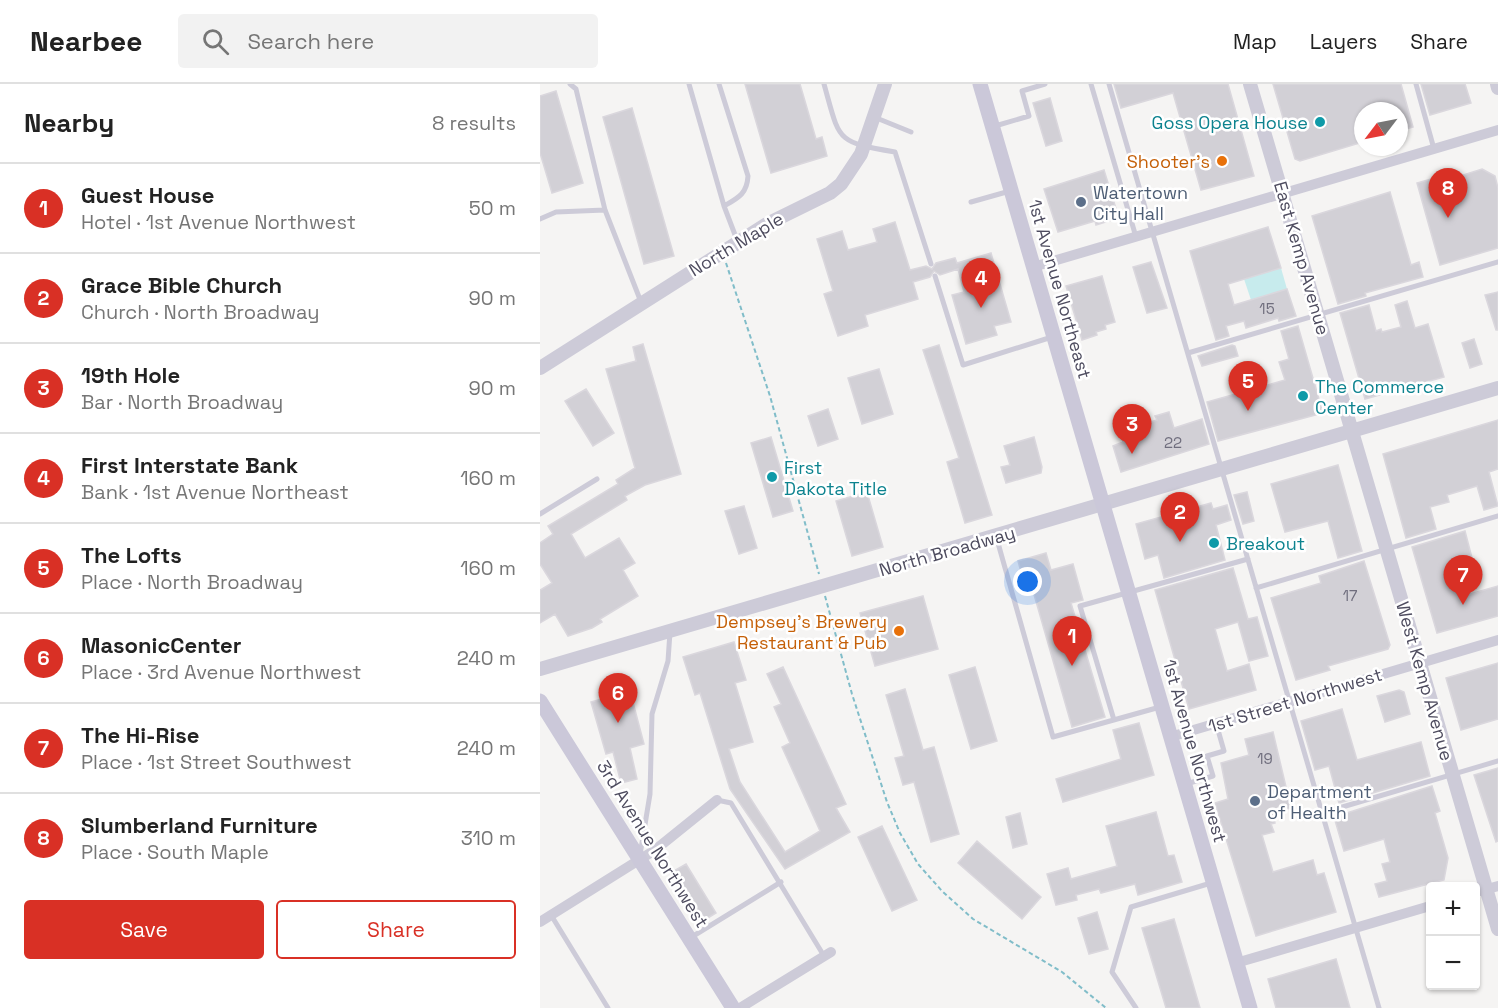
<!DOCTYPE html>
<meta charset="utf-8">
<style>
:root{--surface:#fff;--page:#f2f2f2;--text:#222;--muted:#767676;--line:#e0e0e0;--accent:#d93025}
body{margin:0;font-family:"Space Grotesk",sans-serif;background:var(--page);color:var(--text)}
.controls{position:absolute;right:18px;bottom:18px;display:grid;overflow:hidden;border-radius:6px;box-shadow:0 2px 4px #0004}
.controls button{width:54px;height:54px;display:grid;place-items:center;padding:0;border:0;border-bottom:2px solid var(--line);background:var(--surface);color:var(--text);font:30px sans-serif}
.compass{position:absolute;left:814px;top:18px;width:54px;height:54px;border-radius:50%;background:var(--surface);box-shadow:0 2px 4px #0004;rotate:238deg}
.you{position:absolute;left:488px;top:498px;width:21px;height:21px;margin:-15px;border:4px solid #fff;border-radius:50%;background:#1a73e8;box-shadow:0 0 0 9px #1a73e833}
.badge{display:grid;place-items:center;width:39px;height:39px;border-radius:50%;background:var(--accent);color:#fff;font-size:20px;font-weight:700}
.pin{position:absolute;translate:-50% -50px;filter:drop-shadow(0 2px 3px #0008)}
.pin::after{content:'';position:absolute;top:32px;width:21px;height:18px;background:inherit;clip-path:polygon(0 0,100% 0,50% 100%)}
.list{margin:0;padding:0;list-style:none}
h2{display:flex;justify-content:space-between;align-items:center;height:78px;margin:0;padding:0 24px;font-size:26px}
h2 small{font-size:20px;font-weight:400;color:var(--muted)}
.list li{display:grid;grid-template-columns:39px 1fr auto;gap:18px;align-items:center;box-sizing:border-box;height:90px;padding:0 24px;border-top:2px solid var(--line)}
.list b{display:block;font-size:22px;white-space:nowrap}
.list p{margin:0;font-size:20px;white-space:nowrap;color:var(--muted)}
.list em{font-size:20px;font-style:normal;color:var(--muted)}
.actions{display:flex;gap:12px;padding:18px 24px}
.actions a{flex:1;padding:14px 0;border:2px solid var(--accent);border-radius:6px;text-align:center;font-size:21px;color:var(--accent)}
.actions .main{background:var(--accent);color:#fff}
.icon{flex:none;width:33px;height:33px;fill:none;stroke:currentColor;stroke-width:2;stroke-linecap:round;stroke-linejoin:round}
.map{position:relative;flex:none;width:958px;height:924px;overflow:hidden}
header{display:flex;align-items:center;gap:36px;box-sizing:border-box;height:84px;padding:0 30px;background:var(--surface);border-bottom:2px solid var(--line)}
header strong{font-size:28px}
nav{display:flex;gap:33px;margin-inline-start:auto;font-size:21px}
.search{width:420px;height:54px;background:var(--page);display:flex;align-items:center;gap:15px;box-sizing:border-box;padding:0 21px;border-radius:6px;color:var(--muted);font-size:22px}
main{display:flex}
aside{flex:1;background:var(--surface)}
.map>svg:first-child{display:block}
.green{fill:#c7ebed}
.building{fill:#d2d0d6;stroke:#dad7dd;stroke-width:1.5}
.lines{fill:none;stroke-linecap:round;stroke-linejoin:round}
.path{stroke:#81bdc9;stroke-width:2;stroke-dasharray:4.5 3;stroke-linecap:butt}
.service{stroke:#cdcbd8;stroke-width:5}
.minor{stroke:#cdcbd8;stroke-width:10}
.tertiary{stroke:#cdcbd8;stroke-width:14}
.secondary{stroke:#cbc8d9;stroke-width:15}
.culture-dot{fill:#0f9aa8;stroke:#fff;stroke-width:2}
.food-dot{fill:#e8710a;stroke:#fff;stroke-width:2}
.service-dot{fill:#5c6f8a;stroke:#fff;stroke-width:2}
.labels{text-anchor:middle;dominant-baseline:central;stroke-width:5;stroke-linejoin:round;paint-order:stroke}
.number-label{font-size:15px;fill:#6f6d7d}
.culture-label{font-size:18px;fill:#0d838f;stroke:#fff;text-anchor:start}
.food-label{font-size:18px;fill:#c56008;stroke:#fff;text-anchor:end}
.service-label{font-size:18px;fill:#4e5e75;stroke:#fff;text-anchor:start}
.street-label{font-size:18px;fill:#4e4c5f;stroke:#fff}
</style>
<header>
<strong>Nearbee</strong>
<div class="search"><svg class="icon" aria-label="search" viewBox="0 0 24 24"><circle cx="10" cy="10" r="6"/><path d="M15 15l6 6"/></svg>Search here</div>
<nav><a>Map</a><a>Layers</a><a>Share</a></nav>
</header>
<main>
<aside>
<h2>Nearby<small>8 results</small></h2>
<ul class="list">
<li><span class="badge">1</span><div><b>Guest House</b><p>Hotel · 1st Avenue Northwest</p></div><em>50 m</em></li>
<li><span class="badge">2</span><div><b>Grace Bible Church</b><p>Church · North Broadway</p></div><em>90 m</em></li>
<li><span class="badge">3</span><div><b>19th Hole</b><p>Bar · North Broadway</p></div><em>90 m</em></li>
<li><span class="badge">4</span><div><b>First Interstate Bank</b><p>Bank · 1st Avenue Northeast</p></div><em>160 m</em></li>
<li><span class="badge">5</span><div><b>The Lofts</b><p>Place · North Broadway</p></div><em>160 m</em></li>
<li><span class="badge">6</span><div><b>MasonicCenter</b><p>Place · 3rd Avenue Northwest</p></div><em>240 m</em></li>
<li><span class="badge">7</span><div><b>The Hi-Rise</b><p>Place · 1st Street Southwest</p></div><em>240 m</em></li>
<li><span class="badge">8</span><div><b>Slumberland Furniture</b><p>Place · South Maple</p></div><em>310 m</em></li>
</ul>
<div class="actions"><a class="main">Save</a><a>Share</a></div>
</aside>
<div class="map">
<svg width="958" height="924" viewBox="0 0 958 924">
<rect width="100%" height="100%" fill="#f5f4f3"/>
<path class="green" d="M741,184L747,205L711,216L704,195Z"/>
<path class="building" d="M205,0H260L276,55L282,53L287,72L231,89Z
M574,0H688L714,92L661,106L633,9L581,24Z
M733,0H861L873,43L859,47V27H823V58L760,77L755,75Z
M881,0H925L931,19L890,31Z
M16,7L43,99L12,109L0,69V12Z
M510,14L522,57L506,62L493,19Z
M92,24L134,172L104,180L63,33Z
M942,85L955,92L958,104V164L900,181L877,99L916,88L917,93Z
M564,86L578,131L571,133L572,136L556,141L555,137L518,148L504,105Z
M850,108L871,181L879,178L883,193L825,209L826,212L798,220L772,132Z
M355,138L370,186L386,182L392,185L396,179L415,174L417,179L451,169L471,238L454,242L457,251L426,260L412,211L424,208L418,185L400,191L394,187L390,193L373,198L378,215L325,231L328,242L298,252L284,210L293,207L277,155L302,147L308,166L337,158L333,145Z
M728,143L741,184L688,200L694,221L747,205L756,232L739,237L738,234L706,244L704,237L686,242L689,252L676,256L650,167Z
M611,178L627,224L607,229L593,183Z
M562,192L575,238L565,241L566,245L556,248L557,251L542,256L526,202Z
M958,208V246H956L945,211Z
M867,217L875,244L888,240L904,293L825,315L800,229L829,221L836,247L841,245L842,248L861,243L855,221Z
M758,242L783,329L678,357L667,318L745,296L739,278L749,275L741,247Z
M934,255L942,280L930,284L922,259Z
M103,260L141,390L105,401L85,412L87,416L31,450L45,474L79,454L95,479L83,486L98,512L60,535L62,538L52,544L28,552L15,530L0,539V506L12,499L0,480V459L13,450L8,442L78,400L76,396L95,384L66,285L96,277L93,263Z
M399,261L452,431L425,439L407,378L419,374L383,266Z
M692,261L695,262L698,272L662,282L658,272Z
M339,285L353,330L322,340L308,294Z
M46,305L74,349L53,362L25,317Z
M288,325L298,355L278,362L268,332Z
M629,328L634,344L662,335L669,360L581,388L573,362L583,358L581,351L591,348L590,344L617,336L615,332Z
M958,336V385L949,388L958,422L944,426L937,402L907,411L909,418L890,423L896,445L866,454L843,370Z
M231,353L253,427L233,433L211,359Z
M494,353L502,383L501,389L466,399L461,383L470,381L464,362Z
M798,381L822,467L798,474L788,437L745,448L731,400Z
M327,408L343,463L312,472L296,417Z
M707,408L714,437L703,440L694,411Z
M671,419L673,425L687,421L691,436L676,441L685,476L624,494L618,471L605,475L596,440Z
M204,422L217,464L199,470L185,427Z
M925,447L932,474L921,476L930,510L958,502V532L897,549L872,463Z
M506,469L511,486L533,480L543,516L531,519L565,633L532,643L489,493L483,495L478,477Z
M824,477L850,561L848,565L788,582L790,586L756,596L731,514L781,499L779,492Z
M693,484L708,535L717,533L728,572L709,577L698,538L675,545L687,587L709,580L716,606L649,625L615,506Z
M383,512L398,565L335,582L320,529Z
M194,558L206,596L195,599L213,658L189,665L200,698L245,768L280,747L242,663L250,659L234,623L241,620L227,590L243,583L306,720L296,724L310,748L245,785L190,705L160,609L155,611L143,573Z
M958,579V635L921,646L906,594Z
M435,583L457,657L431,665L409,591Z
M365,605L383,666L394,663L419,750L391,758L374,698L363,701L355,674L364,672L346,611Z
M859,606L864,608L870,630L845,638L837,612Z
M90,607L104,660L90,664L97,695L81,699L73,668L66,670L51,618Z
M802,625L817,676L881,658L890,692L799,719L789,682L775,686L761,637Z
M599,639L614,691L523,718L516,695L581,675L573,646Z
M733,648L751,724L732,729L735,739L731,740L734,748L722,751L733,788L773,776L777,791L784,789L796,828L716,852L675,719L688,715L681,679L709,671L705,655Z
M958,684V757L956,758L934,691Z
M892,702L900,727L895,729L908,774L904,796L839,813L835,800L847,797L842,780L850,778L844,755L804,767L794,733Z
M616,728L628,772L634,771L642,798L598,811L595,800L561,809L559,805L536,811L537,816L516,821L507,790L528,784L531,795L577,782L566,742Z
M480,729L487,760L473,764L466,733Z
M342,742L377,816L352,827L318,753Z
M437,757L501,813L482,835L418,779Z
M146,780L176,829L163,837L132,788Z
M557,828L568,865L549,870L538,834Z
M634,835L660,924H626L602,844Z
M796,875L810,924H736L728,895Z"/>
<g class="lines">
<path class="path" d="M186,179L230,312L279,490
M285,512L312,610L347,718L360,749L378,780L402,807L433,835L522,888L566,924"/>
<path class="service" d="M30,0L36,5L65,126L101,218
M149,0L184,122L197,156
M179,0L208,92C207,110 198,114 184,122
M284,0C300,57 295,58 355,68L391,180
M551,0L596,153
M569,0L839,924
M876,0L894,65
M334,33L371,48
M455,42L489,32L482,7L505,0
M431,118L470,107
M0,135L16,128L65,126
M395,192L423,281L512,253
M648,269L958,178
M0,430L57,395
M456,452L513,653L620,623
M716,504L958,432
M574,636L540,522L708,475
M646,700L673,692L667,672L684,667L676,639
M177,716L191,719L284,872
M782,729L958,677
M100,771L110,710L112,630L128,577L130,548
M11,831L68,924
M150,854L241,798
M596,924L572,888L591,823L671,799"/>
<path class="minor" d="M493,183L958,46
M630,653L958,556
M936,808L958,802
M0,838L115,766L177,716
M696,879L890,822
M200,924L291,868"/>
<path class="tertiary" d="M710,0L958,845
M957,0L958,4
M0,284L227,140L290,109L301,100L321,70L345,0
M0,585L958,304"/>
<path class="secondary" d="M440,0L710,924
M0,617L193,924"/>
</g>
<g class="culture-dot">
<circle cx="780" cy="38" r="6"/>
<circle cx="763" cy="312" r="6"/>
<circle cx="232" cy="393" r="6"/>
<circle cx="674" cy="459" r="6"/>
</g>
<g class="food-dot">
<circle cx="682" cy="77" r="6"/>
<circle cx="359" cy="547" r="6"/>
</g>
<g class="service-dot">
<circle cx="541" cy="118" r="6"/>
<circle cx="715" cy="717" r="6"/>
</g>
<g class="labels">
<g class="number-label">
<text x="727" y="224">15</text>
<text x="633" y="358">22</text>
<text x="810" y="511">17</text>
<text x="725" y="674">19</text>
</g>
<g class="culture-label">
<text x="768" y="38" text-anchor="end">Goss Opera House</text>
<text x="775" y="302">The Commerce<tspan x="775" dy="21">Center</tspan></text>
<text x="244" y="383">First<tspan x="244" dy="21">Dakota Title</tspan></text>
<text x="686" y="459">Breakout</text>
</g>
<g class="food-label">
<text x="670" y="77">Shooter's</text>
<text x="347" y="537">Dempsey's Brewery<tspan x="347" dy="21">Restaurant &amp; Pub</tspan></text>
</g>
<g class="service-label">
<text x="553" y="108">Watertown<tspan x="553" dy="21">City Hall</tspan></text>
<text x="727" y="707">Department<tspan x="727" dy="21">of Health</tspan></text>
</g>
<g class="street-label">
<text transform="translate(196 160) rotate(-31)">North Maple</text>
<text transform="translate(762 174) rotate(74)">East Kemp Avenue</text>
<text transform="translate(520 205) rotate(74)">1st Avenue Northeast</text>
<text transform="translate(407 467) rotate(-16)">North Broadway</text>
<text transform="translate(885 597) rotate(74)">West Kemp Avenue</text>
<text transform="translate(755 616) rotate(-17)">1st Street Northwest</text>
<text transform="translate(655 667) rotate(74)">1st Avenue Northwest</text>
<text transform="translate(113 760) rotate(58)">3rd Avenue Northwest</text>
</g>
</g>
</svg>
<div class="controls">
<button>+</button>
<button>−</button>
</div>
<svg class="compass" viewBox="-18 -18 36 36"><path d="M0-13l5 13h-10z" fill="#e53935"/><path d="M0 13l5-13h-10z" fill="#767676"/></svg>
<div class="you"></div>
<div class="pin badge" style="left:532px;top:582px">1</div>
<div class="pin badge" style="left:640px;top:458px">2</div>
<div class="pin badge" style="left:592px;top:370px">3</div>
<div class="pin badge" style="left:441px;top:224px">4</div>
<div class="pin badge" style="left:708px;top:327px">5</div>
<div class="pin badge" style="left:78px;top:639px">6</div>
<div class="pin badge" style="left:923px;top:521px">7</div>
<div class="pin badge" style="left:908px;top:134px">8</div>
</div>
</main>
